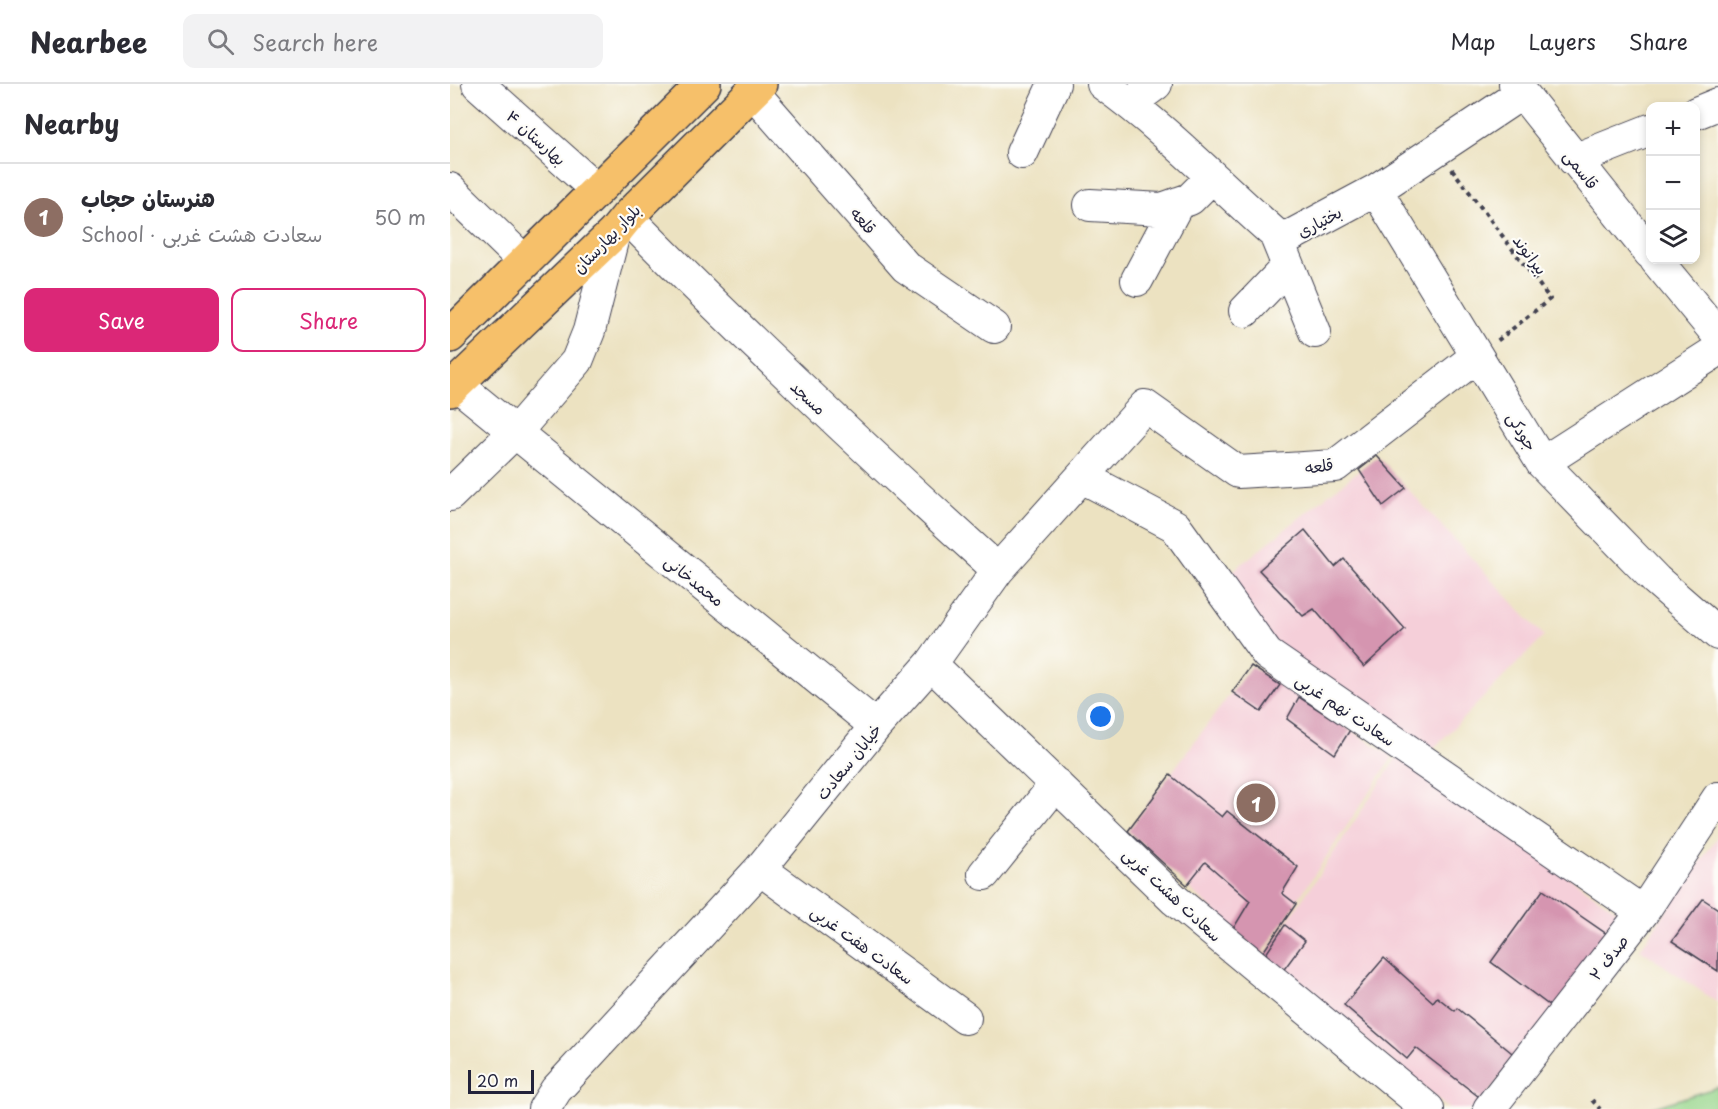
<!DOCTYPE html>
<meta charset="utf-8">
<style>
:root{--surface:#fff;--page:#f2f2f3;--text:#2b2b33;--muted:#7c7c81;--line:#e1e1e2;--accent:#db2777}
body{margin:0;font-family:"Playpen Sans","Playpen Sans Arabic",sans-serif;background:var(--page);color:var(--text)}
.controls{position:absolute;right:18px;top:18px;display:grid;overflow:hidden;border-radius:12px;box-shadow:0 3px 9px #0003}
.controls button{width:54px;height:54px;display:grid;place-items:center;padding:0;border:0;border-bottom:2px solid var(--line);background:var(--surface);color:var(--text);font:30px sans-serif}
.scale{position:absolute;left:18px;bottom:15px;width:66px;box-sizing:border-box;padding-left:6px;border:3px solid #22223b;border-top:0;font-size:16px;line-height:21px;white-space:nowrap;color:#22223b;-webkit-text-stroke:4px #fdfcf7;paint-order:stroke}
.you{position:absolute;left:651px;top:633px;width:21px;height:21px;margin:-15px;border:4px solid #fff;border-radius:50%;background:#1a73e8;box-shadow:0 0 0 9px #1a73e833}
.badge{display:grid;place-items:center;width:39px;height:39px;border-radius:50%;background:var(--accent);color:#fff;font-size:20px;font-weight:700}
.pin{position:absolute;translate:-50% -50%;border:3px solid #fff;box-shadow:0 2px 6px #0006}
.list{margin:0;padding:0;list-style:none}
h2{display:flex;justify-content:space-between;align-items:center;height:78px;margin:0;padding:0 24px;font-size:26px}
h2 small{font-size:20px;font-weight:400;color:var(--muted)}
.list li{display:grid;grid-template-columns:39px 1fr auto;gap:18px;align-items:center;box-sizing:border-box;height:108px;padding:0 24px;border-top:2px solid var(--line)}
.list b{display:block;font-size:22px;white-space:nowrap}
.list p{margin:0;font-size:20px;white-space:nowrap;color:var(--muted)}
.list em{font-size:20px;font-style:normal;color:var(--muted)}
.actions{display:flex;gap:12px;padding:18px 24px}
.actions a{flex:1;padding:14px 0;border:2px solid var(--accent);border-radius:12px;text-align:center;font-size:21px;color:var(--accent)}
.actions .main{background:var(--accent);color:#fff}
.icon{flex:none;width:33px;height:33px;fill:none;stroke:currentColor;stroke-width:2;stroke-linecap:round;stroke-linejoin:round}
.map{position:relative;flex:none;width:1268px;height:1025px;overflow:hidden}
header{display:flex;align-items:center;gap:36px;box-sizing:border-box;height:84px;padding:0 30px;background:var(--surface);border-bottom:2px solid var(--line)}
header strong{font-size:28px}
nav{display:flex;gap:33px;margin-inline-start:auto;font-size:21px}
.search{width:420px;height:54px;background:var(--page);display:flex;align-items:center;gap:15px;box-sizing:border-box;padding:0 21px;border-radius:12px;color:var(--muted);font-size:22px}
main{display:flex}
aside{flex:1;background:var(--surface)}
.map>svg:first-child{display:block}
.built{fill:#f5cfd9}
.green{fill:#97d68c;stroke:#5c7c64;stroke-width:1.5}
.building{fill:#d595b0}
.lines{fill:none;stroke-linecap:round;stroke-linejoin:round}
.minor-casing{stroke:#403f4f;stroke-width:34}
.major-casing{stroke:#403f4f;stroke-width:36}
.path{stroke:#403f4f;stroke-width:4;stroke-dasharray:4.5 4.5;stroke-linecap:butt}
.minor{stroke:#fff;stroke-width:32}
.major{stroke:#f6c06b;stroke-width:33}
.labels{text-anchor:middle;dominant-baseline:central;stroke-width:4.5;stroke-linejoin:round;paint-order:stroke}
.street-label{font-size:16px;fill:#22223b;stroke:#fdfcf7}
</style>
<header>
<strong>Nearbee</strong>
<div class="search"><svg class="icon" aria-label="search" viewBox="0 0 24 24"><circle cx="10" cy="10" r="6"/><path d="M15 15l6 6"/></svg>Search here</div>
<nav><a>Map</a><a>Layers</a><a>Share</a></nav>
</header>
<main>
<aside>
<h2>Nearby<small></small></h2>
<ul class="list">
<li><span class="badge" style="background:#8d6e63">1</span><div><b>هنرستان حجاب</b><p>School · سعادت هشت غربی</p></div><em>50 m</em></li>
</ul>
<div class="actions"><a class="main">Save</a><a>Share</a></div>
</aside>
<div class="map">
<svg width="1268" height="1025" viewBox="0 0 1268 1025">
<rect width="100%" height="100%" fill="#fdfcf7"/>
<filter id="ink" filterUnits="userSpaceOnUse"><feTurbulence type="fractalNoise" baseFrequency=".0167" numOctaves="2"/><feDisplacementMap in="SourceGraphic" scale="12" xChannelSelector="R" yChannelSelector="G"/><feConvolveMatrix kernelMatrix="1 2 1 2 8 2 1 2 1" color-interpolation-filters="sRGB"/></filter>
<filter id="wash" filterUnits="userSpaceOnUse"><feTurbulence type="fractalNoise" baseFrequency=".008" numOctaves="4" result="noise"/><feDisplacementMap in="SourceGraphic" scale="24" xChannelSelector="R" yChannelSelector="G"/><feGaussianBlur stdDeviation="1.35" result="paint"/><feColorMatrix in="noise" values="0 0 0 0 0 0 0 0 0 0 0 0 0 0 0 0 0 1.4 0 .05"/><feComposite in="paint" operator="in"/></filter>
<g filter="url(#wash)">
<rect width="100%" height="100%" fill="#ece2c1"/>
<path class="built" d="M927,372L1094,552L978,670L832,571L774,494Z
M801,582L943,673L811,871L678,747Z
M947,673L1176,833L1026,1025H999L814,873Z
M1268,752V919L1190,865Z"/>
<path class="green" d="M1268,1003V1025H1198Z"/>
<g id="blocks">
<path class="building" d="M927,372L956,404L933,422L909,386Z
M855,446L885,483L894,475L955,545L914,583L864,525L853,532L809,486Z
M801,582L830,601L811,628L782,608Z
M849,613L900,646L885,670L837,635Z
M720,691L772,733L777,727L848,783L832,809L846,820L811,871L783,845L800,817L755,778L737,801L678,747Z
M1093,806L1161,853L1104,925L1041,878Z
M1253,815L1268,825V887L1222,857Z
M835,841L855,857L832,888L814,873Z
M934,874L983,918L987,913L1005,927L1007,924L1067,973L1033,1016L966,964L957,975L894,921Z"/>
</g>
</g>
<g filter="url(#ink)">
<use href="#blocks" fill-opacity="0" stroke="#403f4f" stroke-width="1.5"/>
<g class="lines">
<defs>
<path id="minor" d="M28,0L147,106
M653,0C715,44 768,100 825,150L833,153L842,151L926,106L1072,9
M1065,0L1200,169
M302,7L456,183L544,243
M680,19L706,0
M1246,29L1268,20
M572,69L604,0
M1124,76L1200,46
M0,105L74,177
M926,106L1092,379L1206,496L1268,550
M640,121L712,125L740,115L761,94
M177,133C297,255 421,371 548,486
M825,150L865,248
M1206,176L1268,251
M687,196L728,119
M795,227L838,182
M6,300L426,642
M1092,379L1268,266
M632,393L725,442L817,570L1193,828
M0,411L70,343L127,277L139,247L164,149
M481,580L725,816L978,1025
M310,785L515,934
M534,790L606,700
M94,1025L106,1006L310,785L426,642L481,580L548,486L695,322L788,388L885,382L1027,272
M1039,1025L1193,828L1268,714"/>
<path id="major" d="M0,252L254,0
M0,306L164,149L177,133L310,0"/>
</defs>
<use href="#minor" class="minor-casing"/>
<use href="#major" class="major-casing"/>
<path class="path" d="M1002,85L1100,215L1047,257
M1142,1016L1150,1025"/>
<use href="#minor" class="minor"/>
<use href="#major" class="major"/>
</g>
</g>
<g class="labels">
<g class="street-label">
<text transform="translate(87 53) rotate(42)">بهارستان ۴</text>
<text transform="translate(1132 85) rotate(52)">قاسمی</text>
<text transform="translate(414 136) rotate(49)">قلعه</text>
<text transform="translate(869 137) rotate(-28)">بختیاری</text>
<text transform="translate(156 154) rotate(-46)">بلوار بهارستان</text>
<text transform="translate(1081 170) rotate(53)">بیرانوند</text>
<text transform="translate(359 313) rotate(43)">مسجد</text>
<text transform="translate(1073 347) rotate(59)">جودکی</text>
<text transform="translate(869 381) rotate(-8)">قلعه</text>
<text transform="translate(245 496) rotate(39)">محمدخانی</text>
<text transform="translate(896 625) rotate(34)">سعادت نهم غربی</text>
<text transform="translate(398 677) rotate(-51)">خیابان سعادت</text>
<text transform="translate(723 810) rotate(43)">سعادت هشت غربی</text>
<text transform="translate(413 860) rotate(36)">سعادت هفت غربی</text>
<text transform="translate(1158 873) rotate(-52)">صدف ۲</text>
</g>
</g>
</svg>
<div class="controls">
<button>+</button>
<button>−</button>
<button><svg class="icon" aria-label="layers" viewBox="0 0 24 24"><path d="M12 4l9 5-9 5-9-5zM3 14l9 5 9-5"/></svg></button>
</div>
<div class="scale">20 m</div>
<div class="you"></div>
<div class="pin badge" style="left:806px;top:719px;background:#8d6e63">1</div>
</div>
</main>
